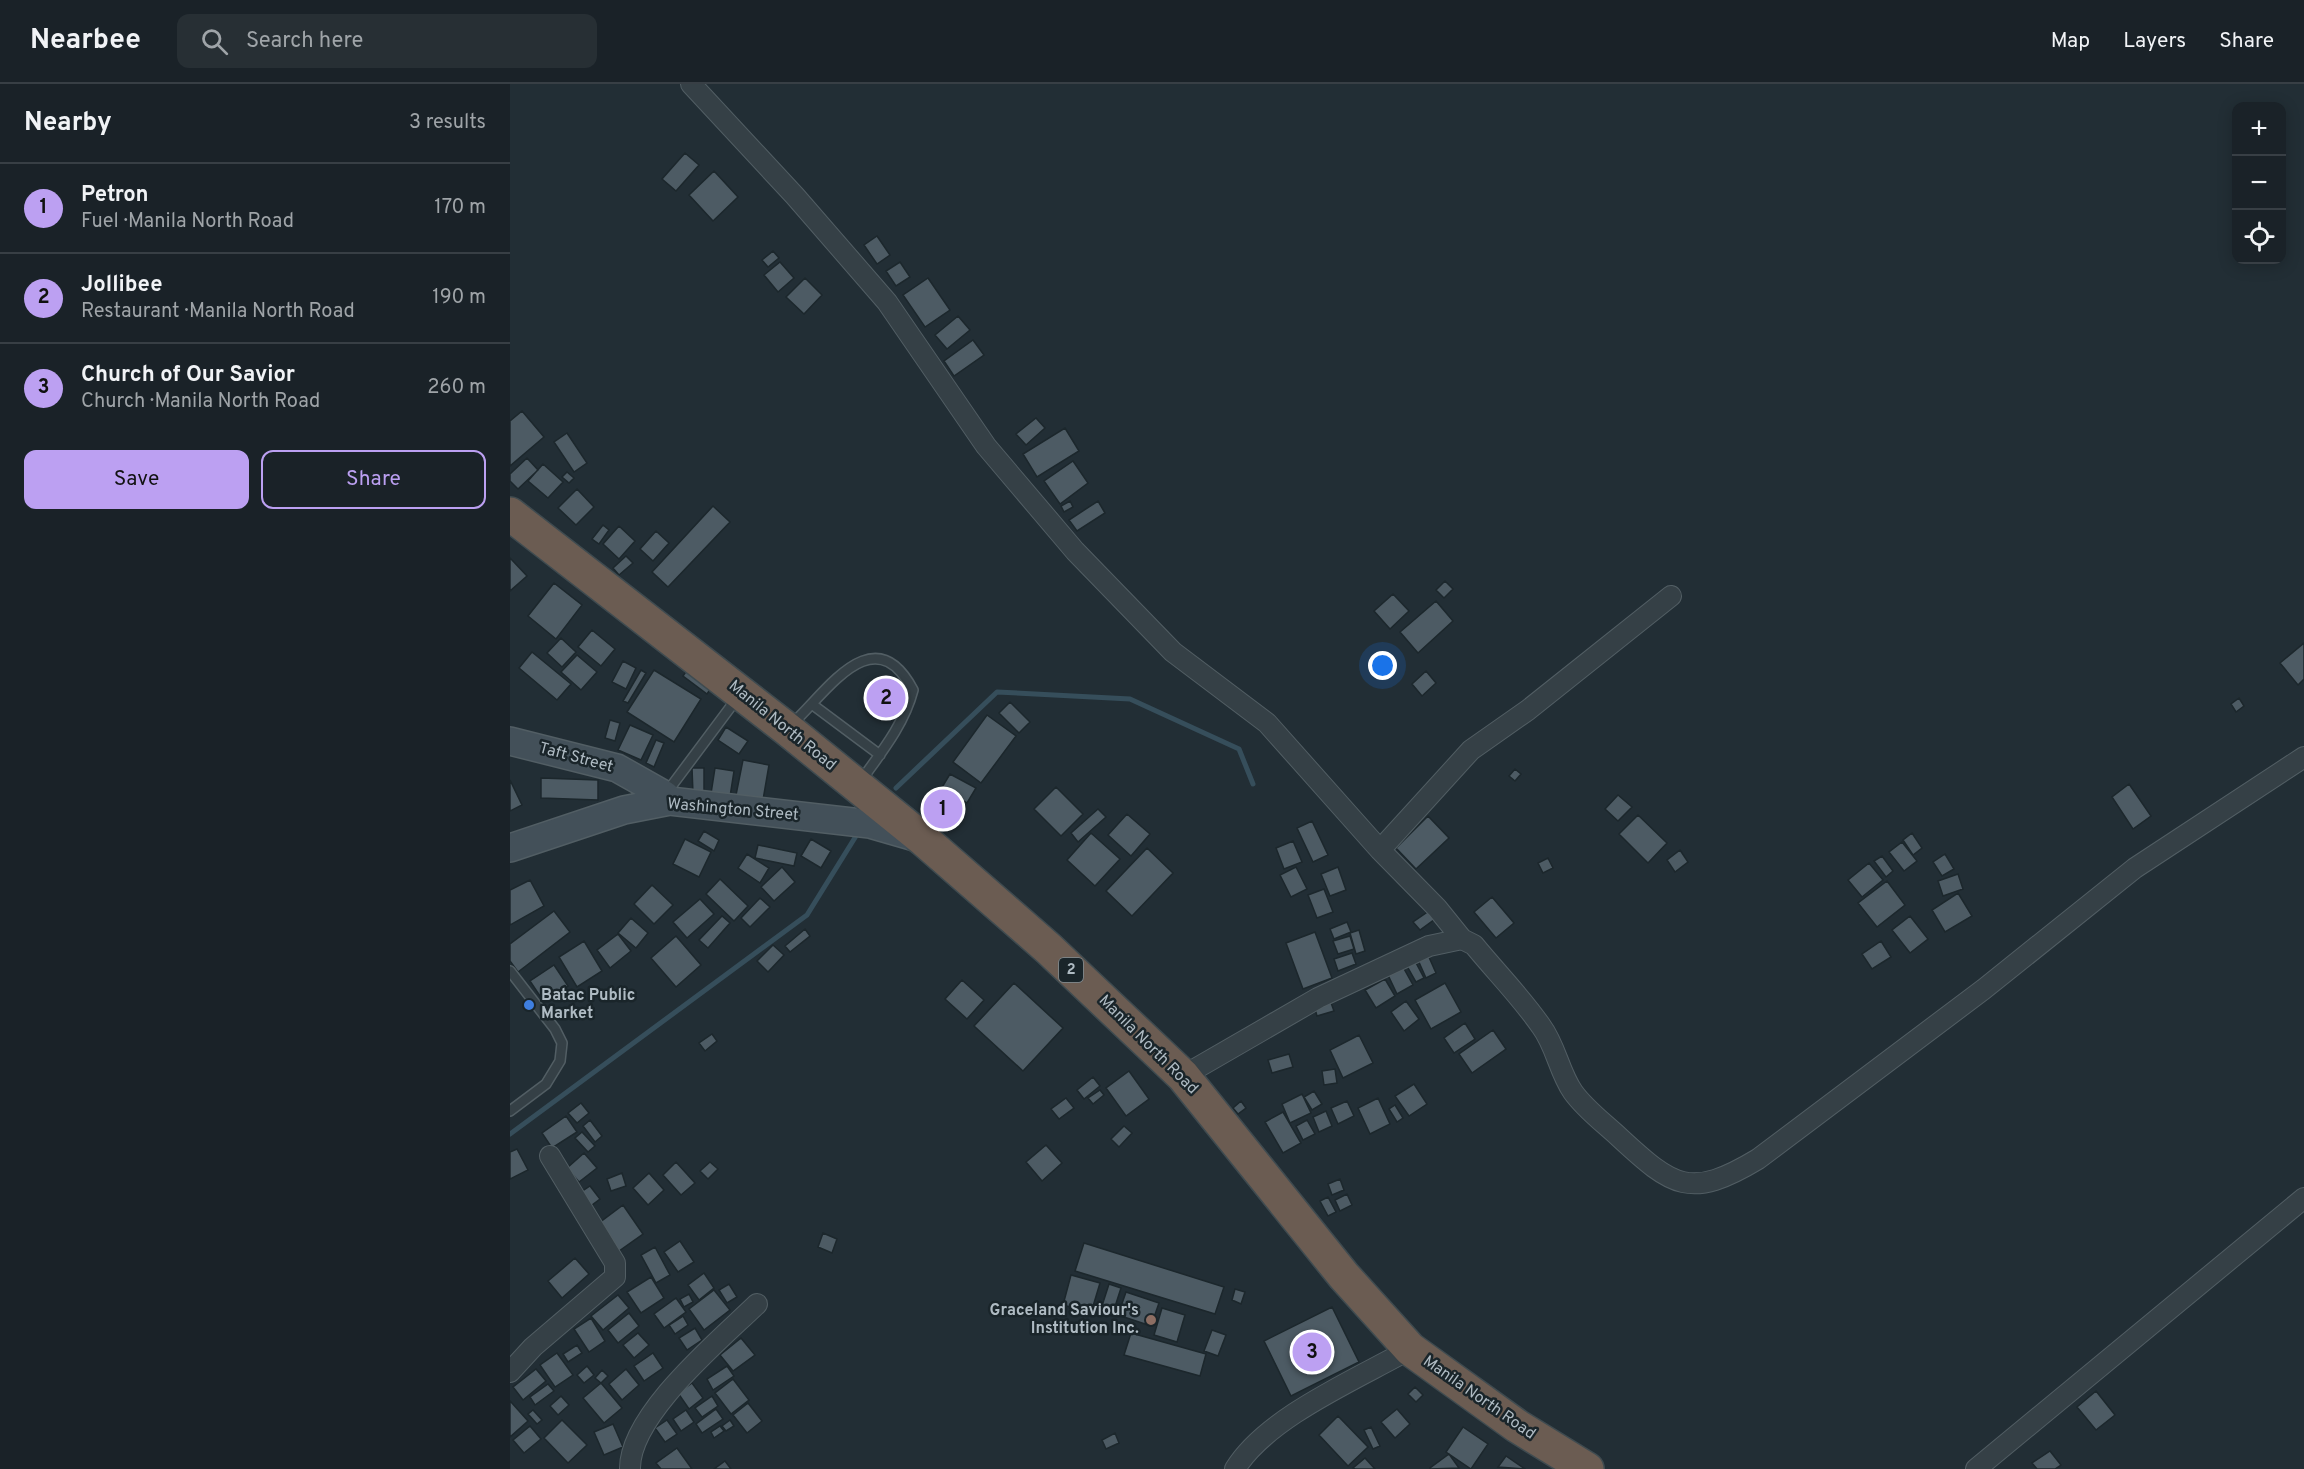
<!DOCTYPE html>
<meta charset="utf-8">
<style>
:root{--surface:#1a2228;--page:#272f34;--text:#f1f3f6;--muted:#9fa4a8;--line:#383f45;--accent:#bca0f2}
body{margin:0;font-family:Overpass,sans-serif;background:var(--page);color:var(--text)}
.controls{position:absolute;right:18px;top:18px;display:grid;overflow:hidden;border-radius:12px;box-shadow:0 3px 15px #0003}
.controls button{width:54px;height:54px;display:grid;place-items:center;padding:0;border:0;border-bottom:2px solid var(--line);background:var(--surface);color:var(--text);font:30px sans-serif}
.you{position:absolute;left:873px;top:582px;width:21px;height:21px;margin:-15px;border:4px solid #fff;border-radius:50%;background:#1a73e8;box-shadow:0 0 0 9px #1a73e833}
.badge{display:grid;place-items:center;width:39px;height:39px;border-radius:50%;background:var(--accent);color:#111;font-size:20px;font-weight:700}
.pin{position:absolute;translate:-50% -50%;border:3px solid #fff;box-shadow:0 2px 6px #0006}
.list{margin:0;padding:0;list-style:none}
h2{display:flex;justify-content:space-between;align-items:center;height:78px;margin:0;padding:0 24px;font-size:26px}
h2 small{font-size:20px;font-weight:400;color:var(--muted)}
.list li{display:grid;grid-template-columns:39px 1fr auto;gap:18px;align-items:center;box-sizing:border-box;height:90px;padding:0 24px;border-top:2px solid var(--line)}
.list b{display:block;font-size:22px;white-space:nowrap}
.list p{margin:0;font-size:20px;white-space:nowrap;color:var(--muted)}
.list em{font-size:20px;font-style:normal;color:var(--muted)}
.actions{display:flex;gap:12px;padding:18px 24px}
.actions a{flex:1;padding:14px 0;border:2px solid var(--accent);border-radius:12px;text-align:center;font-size:21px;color:var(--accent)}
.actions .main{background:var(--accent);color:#111}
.icon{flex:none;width:33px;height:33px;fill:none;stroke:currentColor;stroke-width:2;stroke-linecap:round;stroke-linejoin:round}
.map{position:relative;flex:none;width:1794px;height:1385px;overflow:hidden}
header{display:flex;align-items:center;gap:36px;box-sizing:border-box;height:84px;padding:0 30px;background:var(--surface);border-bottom:2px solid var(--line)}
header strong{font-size:28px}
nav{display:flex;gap:33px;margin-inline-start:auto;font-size:21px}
.search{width:420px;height:54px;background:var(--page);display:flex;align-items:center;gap:15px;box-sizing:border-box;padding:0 21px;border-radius:12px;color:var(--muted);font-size:22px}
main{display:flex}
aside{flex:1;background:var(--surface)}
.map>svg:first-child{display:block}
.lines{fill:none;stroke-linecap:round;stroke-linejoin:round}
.stream{stroke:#364e5b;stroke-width:5}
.building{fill:#4d5b64;stroke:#1c272c;stroke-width:1.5}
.lane-casing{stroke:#525e64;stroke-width:12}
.street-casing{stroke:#525e64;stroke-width:22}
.secondary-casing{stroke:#525e64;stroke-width:30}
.highway-casing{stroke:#3f4b50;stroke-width:36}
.lane{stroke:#354046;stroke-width:9}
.street{stroke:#354046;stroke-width:20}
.secondary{stroke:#435059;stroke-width:27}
.highway{stroke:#6b5c52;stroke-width:33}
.shop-dot{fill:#3f7fe0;stroke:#1a252a;stroke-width:2}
.education-dot{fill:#8d6e63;stroke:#1a252a;stroke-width:2}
.labels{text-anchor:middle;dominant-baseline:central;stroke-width:5;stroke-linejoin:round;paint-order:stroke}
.shield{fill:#1a252a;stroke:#828e95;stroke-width:1.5}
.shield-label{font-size:15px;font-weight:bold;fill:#afbbc3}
.street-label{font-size:16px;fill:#afbbc3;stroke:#1a252a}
.poi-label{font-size:16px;font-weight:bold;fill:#afbbc3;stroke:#1a252a;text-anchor:start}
</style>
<header>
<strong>Nearbee</strong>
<div class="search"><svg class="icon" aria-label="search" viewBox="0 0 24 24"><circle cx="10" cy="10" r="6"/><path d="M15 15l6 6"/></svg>Search here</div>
<nav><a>Map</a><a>Layers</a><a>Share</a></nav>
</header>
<main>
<aside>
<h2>Nearby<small>3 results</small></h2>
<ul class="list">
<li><span class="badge">1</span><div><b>Petron</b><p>Fuel · Manila North Road</p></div><em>170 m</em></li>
<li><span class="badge">2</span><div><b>Jollibee</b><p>Restaurant · Manila North Road</p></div><em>190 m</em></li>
<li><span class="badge">3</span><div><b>Church of Our Savior</b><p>Church · Manila North Road</p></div><em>260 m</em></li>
</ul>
<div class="actions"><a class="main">Save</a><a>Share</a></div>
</aside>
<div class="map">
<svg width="1794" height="1385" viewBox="0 0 1794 1385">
<rect width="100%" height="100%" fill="#222e35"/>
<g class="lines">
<path class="stream" d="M386,704L487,608L620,615L729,665L743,700
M0,1050L297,831L346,752"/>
</g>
<path class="building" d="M175,69L189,81L166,107L152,95Z
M204,87L228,113L203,137L179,111Z
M367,152L380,171L367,180L354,161Z
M263,167L269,174L258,183L252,176Z
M270,178L284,194L268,208L254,191Z
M390,178L400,193L386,202L376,187Z
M295,194L312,211L294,230L276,213Z
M418,194L440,226L415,243L393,211Z
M448,232L460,246L437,265L425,251Z
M463,256L474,271L444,292L434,277Z
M12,327L34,353L0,382V337Z
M526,334L535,344L516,361L506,350Z
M555,344L569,367L527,393L513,370Z
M57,349L77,379L64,388L44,358Z
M17,374L28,386L8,405L0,397V390Z
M563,377L578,399L550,420L534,397Z
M33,380L53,398L38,414L18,397Z
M57,388L64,394L59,399L52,393Z
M67,405L84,423L66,441L48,424Z
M560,417L563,423L554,428L551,422Z
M588,417L595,429L567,447L559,436Z
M203,422L220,438L158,503L142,488Z
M93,441L99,446L89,460L82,455Z
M109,442L125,457L109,475L93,460Z
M146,447L159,459L143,477L130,465Z
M116,472L123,479L109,491L103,484Z
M0,474L17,492L0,507Z
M935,497L943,505L934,514L926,506Z
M44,499L72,521L46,555L18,532Z
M883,510L899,527L880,545L864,527Z
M926,517L943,537L908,569L890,548Z
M82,546L105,565L91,582L68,563Z
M51,554L66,568L52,583L37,569Z
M1794,559V595L1788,601L1770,579Z
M22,568L61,600L47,616L9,584Z
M67,571L87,588L71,606L51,588Z
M113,577L126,584L116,605L102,598Z
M131,586L136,589L118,619L113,617Z
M144,586L191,615L164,658L117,628Z
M177,586L201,604L197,610L173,592Z
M916,587L926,599L912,612L902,600Z
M1729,614L1734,622L1726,628L1721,620Z
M500,618L520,638L509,649L489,629Z
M477,631L506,652L471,699L443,678Z
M100,636L110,639L105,657L95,654Z
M120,641L143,651L131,676L108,666Z
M216,643L238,657L229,670L208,656Z
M146,656L154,659L144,683L136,679Z
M233,676L259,681L253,716L226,711Z
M182,684H194V710H183Z
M205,684L224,687L219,719L200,716Z
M1005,685L1011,690L1005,697L999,692Z
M440,690L466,704L457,719L431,705Z
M31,694L88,696V716L31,714Z
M0,696L12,721L0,727Z
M1619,700L1641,732L1623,745L1602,713Z
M546,703L573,730L551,752L524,725Z
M1108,711L1122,723L1108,737L1095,725Z
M588,725L596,733L568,758L561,749Z
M617,730L640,750L621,772L598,751Z
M1128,731L1157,759L1138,779L1109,750Z
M918,732L939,754L906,785L886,764Z
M802,737L818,771L803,778L787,744Z
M194,747L209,756L204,767L188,757Z
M581,749L610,775L585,802L557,776Z
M1402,749L1412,764L1403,771L1393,756Z
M175,755L201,768L189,793L163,780Z
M301,755L321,767L311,784L291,772Z
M783,757L792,778L774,785L766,764Z
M1392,758L1407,777L1394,787L1379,768Z
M248,761L287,769L284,782L245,774Z
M637,764L663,789L622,832L596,807Z
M1170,766L1178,778L1165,788L1157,776Z
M237,770L259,784L250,799L228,784Z
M1435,770L1444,785L1432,792L1423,778Z
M1372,772L1383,787L1376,793L1364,777Z
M1038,774L1043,784L1033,789L1028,779Z
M1359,779L1373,796L1352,813L1338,796Z
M272,783L285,798L264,817L251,803Z
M786,783L797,805L781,813L770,791Z
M828,783L836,806L820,812L811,790Z
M1448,790L1453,805L1433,812L1428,797Z
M210,795L238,822L224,837L196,810Z
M20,796L34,822L0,841V806Z
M1377,797L1395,821L1367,843L1348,819Z
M142,801L163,821L144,840L124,820Z
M814,805L823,828L807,834L798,811Z
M1448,809L1462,832L1435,848L1422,826Z
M982,813L1004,839L986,854L964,828Z
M250,814L260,823L240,843L231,834Z
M190,815L204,830L177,854L163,838Z
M44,827L60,848L8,888L0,877V860Z
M919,827L925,835L910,846L903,838Z
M212,832L220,839L198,864L189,856Z
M1400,832L1418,855L1400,869L1382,846Z
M121,834L138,849L126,864L108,849Z
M837,838L841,848L824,855L820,845Z
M295,845L300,852L280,868L275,862Z
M849,846L855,867L846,870L840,849Z
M805,848L822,894L793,905L776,859Z
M108,850L121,867L100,884L87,866Z
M166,852L191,881L166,903L141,874Z
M840,852L844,865L828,870L823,857Z
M74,857L92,887L67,903L49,873Z
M1371,857L1381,873L1362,885L1352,870Z
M263,861L274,871L258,888L247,877Z
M842,869L846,880L828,887L824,875Z
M918,871L926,889L916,894L908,876Z
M905,877L914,894L906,898L897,882Z
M44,881L58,902L34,918L20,897Z
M893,883L903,901L887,910L878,891Z
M875,895L885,912L866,924L855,906Z
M452,896L474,916L457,935L435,915Z
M504,899L553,944L513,987L464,942Z
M935,899L951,928L921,945L905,916Z
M820,916L824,927L807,932L804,921Z
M896,917L909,935L894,947L881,928Z
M955,939L965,955L944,969L934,954Z
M983,946L996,965L962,989L949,970Z
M202,950L207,957L195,967L189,959Z
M849,951L863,979L833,994L820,966Z
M779,970L783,983L762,989L758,976Z
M825,985L827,999L814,1001L812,987Z
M619,987L639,1015L616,1032L596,1004Z
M583,993L590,1002L574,1015L567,1006Z
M904,1000L917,1020L899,1032L885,1012Z
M590,1006L594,1011L583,1020L578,1014Z
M804,1007L812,1020L802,1026L794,1013Z
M792,1010L801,1029L780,1039L772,1020Z
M556,1014L564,1024L549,1035L541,1025Z
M868,1014L880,1040L860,1050L848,1024Z
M731,1017L736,1024L728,1030L723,1024Z
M837,1017L844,1032L828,1040L821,1024Z
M71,1019L79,1029L67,1039L58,1029Z
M885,1021L893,1034L887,1038L879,1025Z
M816,1027L822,1042L809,1048L803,1033Z
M773,1028L791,1059L773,1069L755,1038Z
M56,1032L67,1048L42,1064L32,1049Z
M80,1036L92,1052L85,1058L73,1042Z
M797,1036L805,1050L793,1056L786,1042Z
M614,1042L622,1049L609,1063L601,1055Z
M72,1048L85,1062L78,1068L65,1054Z
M536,1061L552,1079L532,1097L516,1078Z
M7,1065L18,1086L0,1095V1068Z
M74,1069L87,1084L69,1098L57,1084Z
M166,1078L185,1099L171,1111L153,1091Z
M200,1078L208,1085L198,1095L190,1087Z
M112,1089L116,1102L101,1107L97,1095Z
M139,1089L154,1106L138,1121L123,1104Z
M830,1095L834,1106L822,1111L818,1100Z
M80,1102L90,1115L78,1124L68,1110Z
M837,1110L842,1121L830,1127L825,1116Z
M818,1113L826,1128L818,1132L810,1117Z
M113,1121L133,1150L109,1167L89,1139Z
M313,1149L327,1155L322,1169L308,1163Z
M170,1157L184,1178L168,1188L154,1168Z
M574,1159L714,1203L705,1230L565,1187Z
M145,1163L160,1191L146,1199L131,1171Z
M65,1174L79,1190L52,1214L38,1197Z
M194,1189L204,1204L189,1216L178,1201Z
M561,1191L590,1199L581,1229L553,1221Z
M141,1193L154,1214L131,1229L117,1208Z
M219,1200L227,1213L217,1219L209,1206Z
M599,1200L611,1204L602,1232L590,1228Z
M725,1205L735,1208L731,1220L722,1216Z
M204,1206L220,1226L194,1246L179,1225Z
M616,1208L649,1219L641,1242L608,1231Z
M179,1210L183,1218L174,1223L170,1215Z
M108,1211L119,1224L93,1246L81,1232Z
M166,1214L176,1228L154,1244L144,1230Z
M822,1223L849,1278L781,1312L754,1257Z
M652,1224L675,1231L667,1258L644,1251Z
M119,1229L129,1242L108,1259L98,1246Z
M173,1232L178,1241L165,1250L159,1241Z
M81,1234L95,1257L79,1268L64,1245Z
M185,1244L192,1256L177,1266L169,1254Z
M702,1246L716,1251L708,1272L694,1267Z
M128,1249L139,1261L124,1274L113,1261Z
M621,1249L696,1270L690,1292L614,1271Z
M231,1254L245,1271L223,1287L210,1271Z
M67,1261L72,1269L58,1278L53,1270Z
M47,1269L63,1291L45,1303L30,1281Z
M143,1269L153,1284L134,1297L124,1282Z
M77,1282L84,1291L74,1299L67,1291Z
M217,1282L224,1292L203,1306L197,1295Z
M26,1285L36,1297L13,1316L3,1303Z
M116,1285L129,1301L112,1316L99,1300Z
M92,1286L98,1292L91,1299L85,1294Z
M223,1295L239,1316L221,1330L205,1309Z
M91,1299L112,1324L94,1339L73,1314Z
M182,1299L193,1314L179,1325L168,1309Z
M38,1300L44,1307L25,1321L20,1313Z
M905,1303L913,1311L906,1318L898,1310Z
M1586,1307L1605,1331L1586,1346L1567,1323Z
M51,1312L59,1321L48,1331L40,1322Z
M202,1312L208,1322L192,1333L185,1324Z
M0,1317L18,1337L0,1353Z
M238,1319L252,1337L237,1349L223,1331Z
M206,1325L213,1335L192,1349L186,1340Z
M887,1325L900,1340L885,1354L871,1338Z
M23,1326L32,1336L27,1340L18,1330Z
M176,1326L184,1338L171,1347L163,1335Z
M828,1332L858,1363L838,1382L809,1351Z
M52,1336L77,1361L58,1379L34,1354Z
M157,1336L167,1350L155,1358L145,1344Z
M220,1336L224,1342L216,1347L212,1342Z
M103,1340L113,1363L94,1371L84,1348Z
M20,1342L31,1355L14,1369L3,1356Z
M210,1342L214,1347L204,1354L201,1348Z
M861,1343L870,1362L863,1365L854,1346Z
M953,1343L978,1360L961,1385L936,1368Z
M605,1349L609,1359L596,1365L592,1356Z
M167,1364L182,1385H151L146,1379Z
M1540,1367L1551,1381L1545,1385H1527L1522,1379Z
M939,1370L949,1384L920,1385V1384Z
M996,1372L1015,1385L988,1383Z
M855,1374L865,1385H845L843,1384Z
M215,1377L221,1385H204Z"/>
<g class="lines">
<defs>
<path id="lane" d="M303,621L370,671
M282,640C317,608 364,532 403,606C394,641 370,670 350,698
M157,708L228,613
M0,887L45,945L52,959L50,977L36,1000L0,1027"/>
<path id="street" d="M181,0L285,112L377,218L476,362L565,467L663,568L757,639L870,766L927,824L952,855
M870,766L961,666L1018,626L1161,512
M673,992L808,914L919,862L952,855L964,861C986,888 1011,913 1031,942C1046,962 1049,988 1063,1008C1075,1025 1094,1039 1109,1053C1163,1103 1180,1116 1248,1075L1474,905L1625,784L1794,673
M0,1288L23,1263L105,1193V1179L40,1072
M120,1385C119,1331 210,1256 247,1220
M725,1385C757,1333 847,1295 900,1265
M1466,1385L1794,1114"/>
<path id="secondary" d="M0,657L107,684L155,711L160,717
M0,764L114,726L160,717L360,740L405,753"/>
<path id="highway" d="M0,430L277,645L414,756L539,865L673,992L834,1192L900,1265L1007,1342L1077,1385"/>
</defs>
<use href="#lane" class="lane-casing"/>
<use href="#street" class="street-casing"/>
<use href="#secondary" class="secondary-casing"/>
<use href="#highway" class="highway-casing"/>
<use href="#lane" class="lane"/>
<use href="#street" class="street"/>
<use href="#secondary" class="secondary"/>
<use href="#highway" class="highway"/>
</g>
<circle class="shop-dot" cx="19" cy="921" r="6"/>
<circle class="education-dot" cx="641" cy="1236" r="6"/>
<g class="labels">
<rect class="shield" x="549" y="874" width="24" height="24" rx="4.5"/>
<g class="shield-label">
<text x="561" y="886">2</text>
</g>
<g class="street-label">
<text transform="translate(272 642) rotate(39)">Manila North Road</text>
<text transform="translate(66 674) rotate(15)">Taft Street</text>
<text transform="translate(223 726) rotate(5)">Washington Street</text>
<text transform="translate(638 961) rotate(45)">Manila North Road</text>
<text transform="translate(969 1314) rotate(35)">Manila North Road</text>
</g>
<g class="poi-label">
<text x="31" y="912">Batac Public<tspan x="31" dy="18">Market</tspan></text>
<text x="629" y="1227" text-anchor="end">Graceland Saviour's<tspan x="629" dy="18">Institution Inc.</tspan></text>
</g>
</g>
</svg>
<div class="controls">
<button>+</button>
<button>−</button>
<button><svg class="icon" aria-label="locate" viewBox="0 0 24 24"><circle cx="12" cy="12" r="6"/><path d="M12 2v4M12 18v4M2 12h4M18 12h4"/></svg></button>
</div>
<div class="you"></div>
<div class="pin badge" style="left:433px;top:725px">1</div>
<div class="pin badge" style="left:376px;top:614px">2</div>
<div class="pin badge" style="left:802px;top:1268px">3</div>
</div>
</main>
